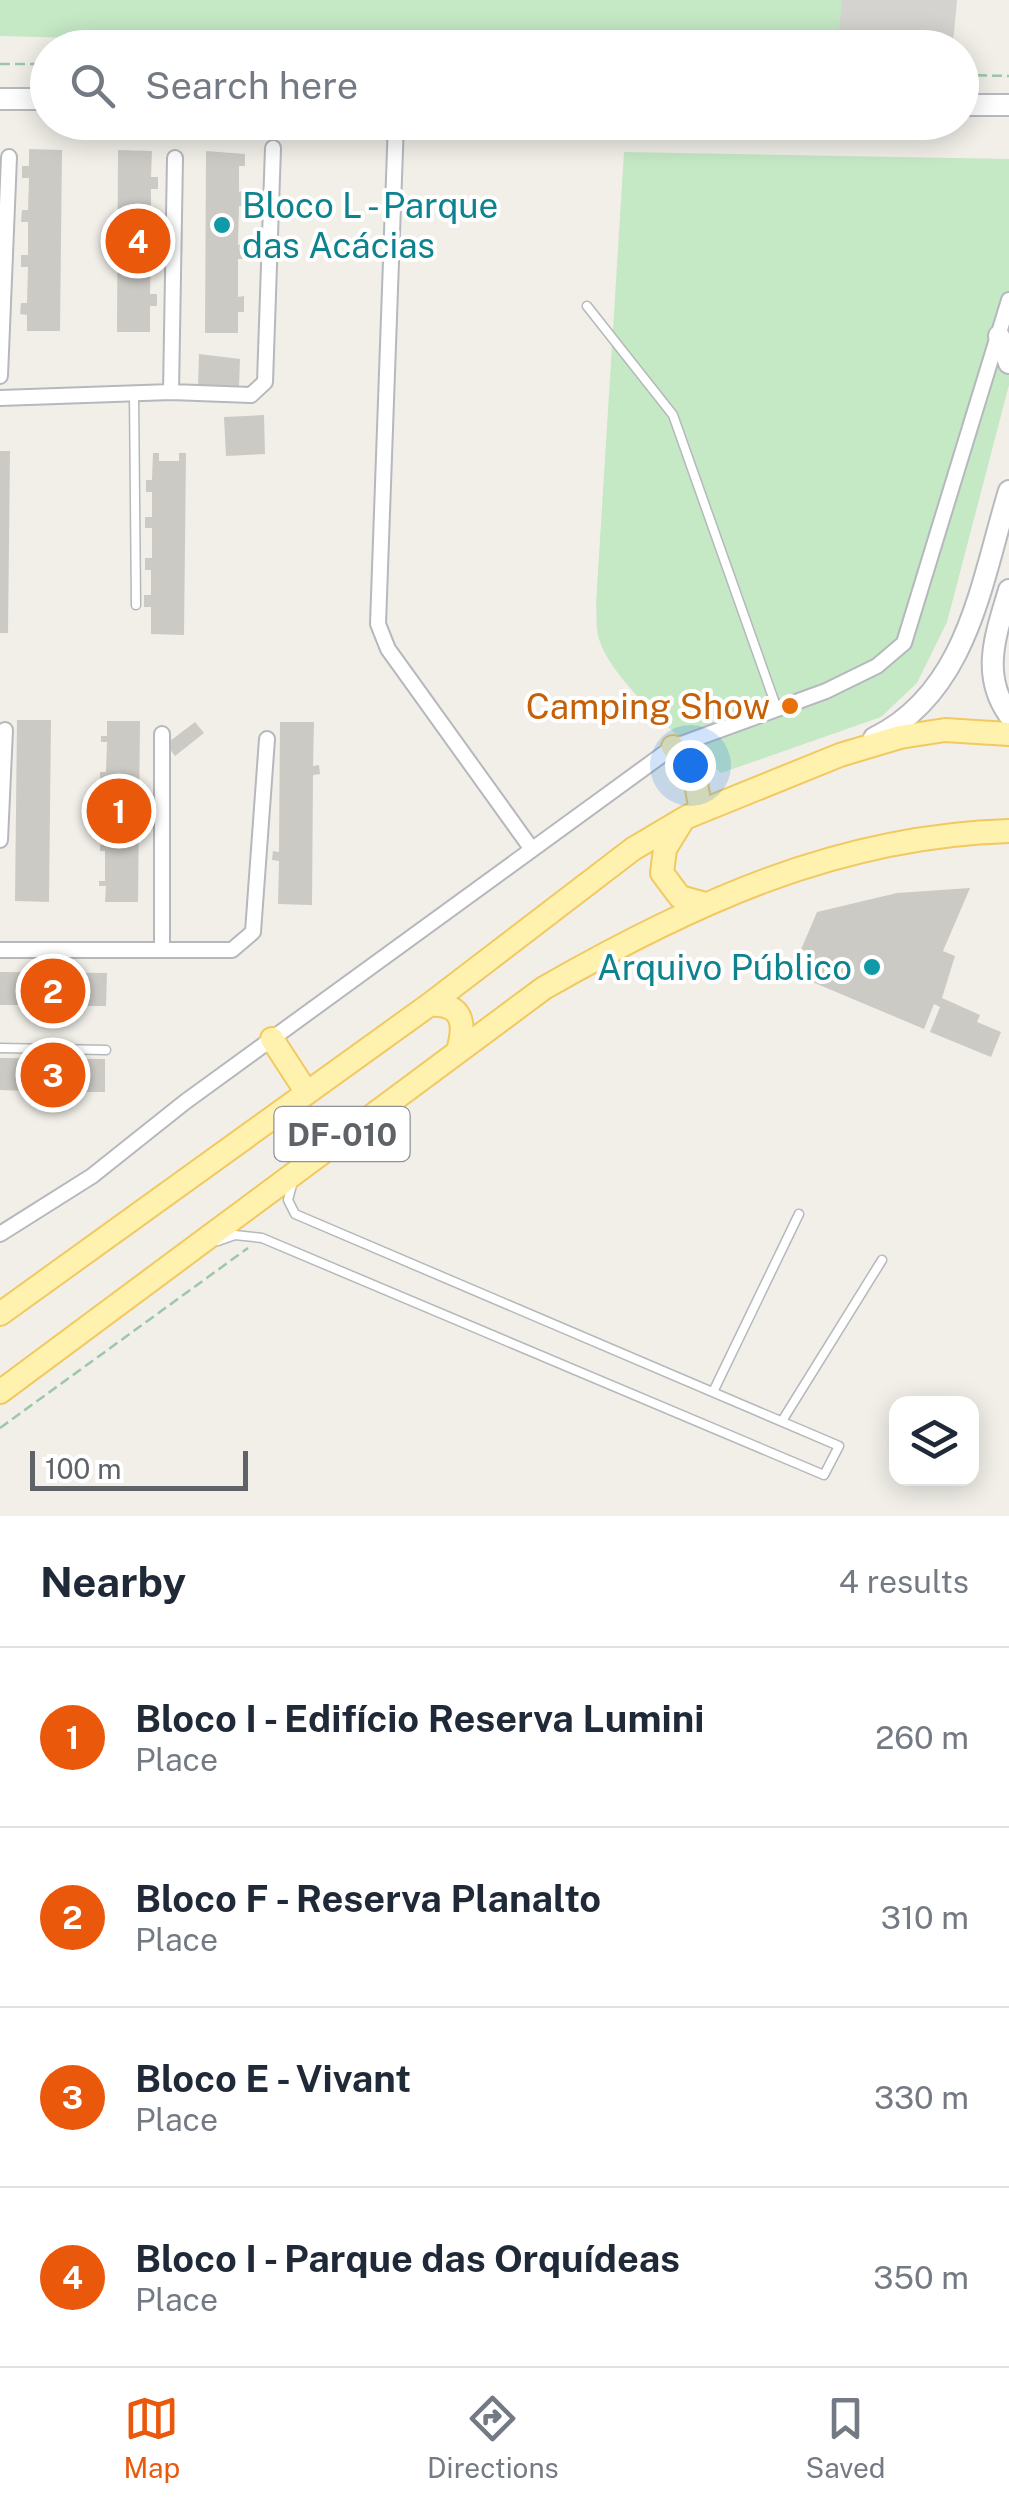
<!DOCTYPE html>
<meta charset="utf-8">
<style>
:root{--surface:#fff;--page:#f6f6f7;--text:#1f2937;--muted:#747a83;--line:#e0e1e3;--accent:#ea580c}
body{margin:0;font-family:"Public Sans",sans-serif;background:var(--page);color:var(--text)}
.controls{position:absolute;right:30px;bottom:30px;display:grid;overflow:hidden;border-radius:20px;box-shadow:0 5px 25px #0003}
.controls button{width:90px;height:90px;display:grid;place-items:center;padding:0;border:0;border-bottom:2px solid var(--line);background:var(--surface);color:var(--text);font:50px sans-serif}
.scale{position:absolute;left:30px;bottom:25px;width:218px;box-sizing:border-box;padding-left:10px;border:5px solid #5f6368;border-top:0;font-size:28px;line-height:35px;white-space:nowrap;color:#5f6368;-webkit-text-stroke:8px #fff;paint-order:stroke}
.you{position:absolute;left:690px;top:765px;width:35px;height:35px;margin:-25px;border:8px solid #fff;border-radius:50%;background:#1a73e8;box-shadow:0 0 0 15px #1a73e833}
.badge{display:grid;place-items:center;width:65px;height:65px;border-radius:50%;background:var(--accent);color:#fff;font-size:32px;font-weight:700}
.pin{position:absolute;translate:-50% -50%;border:5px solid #fff;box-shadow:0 2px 10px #0006}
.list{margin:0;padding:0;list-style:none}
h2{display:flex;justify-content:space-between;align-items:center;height:130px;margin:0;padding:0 40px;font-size:42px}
h2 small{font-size:32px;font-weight:400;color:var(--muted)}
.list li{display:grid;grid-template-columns:65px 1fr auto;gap:30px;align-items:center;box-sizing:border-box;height:180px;padding:0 40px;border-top:2px solid var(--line)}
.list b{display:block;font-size:38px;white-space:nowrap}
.list p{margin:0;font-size:32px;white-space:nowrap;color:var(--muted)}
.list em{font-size:32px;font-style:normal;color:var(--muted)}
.icon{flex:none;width:55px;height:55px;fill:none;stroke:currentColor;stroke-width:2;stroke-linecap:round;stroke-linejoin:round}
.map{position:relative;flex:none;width:1009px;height:1516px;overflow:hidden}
.search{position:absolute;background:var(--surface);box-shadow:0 5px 25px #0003;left:30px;right:30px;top:30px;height:110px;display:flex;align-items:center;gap:25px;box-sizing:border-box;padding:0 35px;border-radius:55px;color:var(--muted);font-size:38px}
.sheet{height:850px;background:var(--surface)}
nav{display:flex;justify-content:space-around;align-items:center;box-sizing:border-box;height:140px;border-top:2px solid var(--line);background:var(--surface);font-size:28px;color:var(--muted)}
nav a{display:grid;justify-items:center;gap:5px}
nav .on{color:var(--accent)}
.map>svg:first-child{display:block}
.green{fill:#c5e8c5}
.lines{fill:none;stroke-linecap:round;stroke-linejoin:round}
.taxiway{stroke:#d4d3d0;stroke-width:40}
.runway{stroke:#d4d3d0;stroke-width:98}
.building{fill:#cccac5}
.service-casing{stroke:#b5b8bc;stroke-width:11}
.minor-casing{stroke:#b5b8bc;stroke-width:18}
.secondary-casing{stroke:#b6babf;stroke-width:24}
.primary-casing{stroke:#f2c960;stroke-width:26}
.path{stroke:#9cc7a9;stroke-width:2.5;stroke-dasharray:10 5;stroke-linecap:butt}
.service{stroke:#fff;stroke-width:8}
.minor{stroke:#fff;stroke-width:14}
.secondary{stroke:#fff;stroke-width:20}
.primary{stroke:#fff2af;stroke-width:22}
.culture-dot{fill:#0f9aa8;stroke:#fff;stroke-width:4}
.food-dot{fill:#e8710a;stroke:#fff;stroke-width:4}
.labels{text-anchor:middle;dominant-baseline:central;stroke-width:8;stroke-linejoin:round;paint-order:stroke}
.shield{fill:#fff;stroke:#8f9295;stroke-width:2.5}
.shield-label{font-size:32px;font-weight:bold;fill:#5f6368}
.culture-label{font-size:35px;fill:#0d838f;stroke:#fff;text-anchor:start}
.food-label{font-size:35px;fill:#c56008;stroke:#fff;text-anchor:end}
</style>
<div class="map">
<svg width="1009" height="1516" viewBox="0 0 1009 1516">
<rect width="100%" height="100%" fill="#f1efe8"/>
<path class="green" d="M0,0H854L851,48L441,47L0,36Z
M624,152L1009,159V385L947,622L917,683L881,717L721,773C688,745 607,678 598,635C596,625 597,614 596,604Z"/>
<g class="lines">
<path class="taxiway" d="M916,48L934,32L937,0"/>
<path class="runway" d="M887,48L891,0"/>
</g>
<path class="building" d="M29,149L62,150L60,331H27V315L20,314L21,303H27L28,267H21V255H28V222H21L22,210H28L29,178H22V166H29Z
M118,150L152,151L151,177H158V189H151V236H158V247H151L150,294H157V306H150V332H117Z
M206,151L245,154V166H239V192L245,190V206H239L238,245L245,243V259H238V297L244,296V312H238V333H205Z
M199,354L240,359L239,387L198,386Z
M264,415L265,454L226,456L224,417Z
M0,451H10L8,633H0Z
M153,453H159V461H179V453H186L184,635L151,634V607H144V595H151V570H145V558H152V528H145V517H152V492H146V480H152Z
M17,720H51L49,902L15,901Z
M107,721H140L138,902H105L106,886H99V881H105V851H100V845H105V814H100V808H106L107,778H100V772H106L107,742H101V736H107Z
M195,722L204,733L175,756L166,744Z
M280,722H314L313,766L319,765L320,774L313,775L312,905L278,904L279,861L272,860L273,851L279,852Z
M970,888L943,951L955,956L942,998L980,1015L977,1022L1001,1032L991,1057L930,1032L940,1007L934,1004L924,1029L791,973L817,912L897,893Z
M0,972L107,973L106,1006H85V1013H74V1006L34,1005V1012H24V1005H0Z
M0,1058L105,1059V1092H81V1098L70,1099V1091H40V1098H29V1091L0,1090Z"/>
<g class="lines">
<defs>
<path id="service" d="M587,306L673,415L776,706
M134,393L136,605
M0,1048L106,1050
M218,1241L235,1235L262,1238L824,1475L839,1446L295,1214L288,1200L292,1185
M713,1392L799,1214
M782,1421L882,1260"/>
<path id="minor" d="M396,122L378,624L388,649L531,848
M0,376L9,157
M171,392L175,158
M0,398L171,392L251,395L265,382L273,148
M0,840L5,730
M0,950H232L253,932L267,739
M162,950V734
M0,1234L92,1176L185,1102L673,747L826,691L877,666L904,643L1009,300"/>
<path id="secondary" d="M0,99H48
M962,105H1009
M999,336L1009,363
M1009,590C996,634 980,674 1009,715
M874,738C968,692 981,582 1009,491"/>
<path id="primary" d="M673,747L695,778L701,811
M681,823L665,849L662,873L680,897L702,903
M429,1005C463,1003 466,1023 458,1051
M272,1039L307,1093
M0,1314L429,1005L633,849L687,817L840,755L900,737L945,730L1009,734
M0,1392L544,988C691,904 837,836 1009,831"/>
</defs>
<use href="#service" class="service-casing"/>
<use href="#minor" class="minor-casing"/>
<use href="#secondary" class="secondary-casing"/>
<use href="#primary" class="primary-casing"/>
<path class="path" d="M0,64H48
M962,75L1009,76
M0,1428L248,1248"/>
<use href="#service" class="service"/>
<use href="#minor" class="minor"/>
<use href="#secondary" class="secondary"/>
<use href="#primary" class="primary"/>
</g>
<g class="culture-dot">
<circle cx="222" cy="225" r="10"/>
<circle cx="872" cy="967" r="10"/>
</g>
<circle class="food-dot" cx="790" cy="706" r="10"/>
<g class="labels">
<rect class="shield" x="274.5" y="1107" width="135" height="54" rx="8"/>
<g class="shield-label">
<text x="342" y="1134">DF-010</text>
</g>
<g class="culture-label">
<text x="242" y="205">Bloco L - Parque<tspan x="242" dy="40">das Acácias</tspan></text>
<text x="852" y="967" text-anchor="end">Arquivo Público</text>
</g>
<g class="food-label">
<text x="770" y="706">Camping Show</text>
</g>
</g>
</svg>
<div class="controls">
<button><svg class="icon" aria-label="layers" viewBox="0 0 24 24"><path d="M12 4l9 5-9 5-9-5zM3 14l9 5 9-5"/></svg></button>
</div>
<div class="scale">100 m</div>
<div class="you"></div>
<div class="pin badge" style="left:119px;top:811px">1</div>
<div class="pin badge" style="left:53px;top:991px">2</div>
<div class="pin badge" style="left:53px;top:1075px">3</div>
<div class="pin badge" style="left:138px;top:241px">4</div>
<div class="search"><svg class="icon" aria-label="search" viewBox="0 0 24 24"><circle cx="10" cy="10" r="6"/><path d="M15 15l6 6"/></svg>Search here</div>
</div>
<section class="sheet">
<h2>Nearby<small>4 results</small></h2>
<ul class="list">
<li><span class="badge">1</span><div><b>Bloco I - Edifício Reserva Lumini</b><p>Place</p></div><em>260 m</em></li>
<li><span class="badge">2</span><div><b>Bloco F - Reserva Planalto</b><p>Place</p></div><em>310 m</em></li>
<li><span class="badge">3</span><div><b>Bloco E - Vivant</b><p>Place</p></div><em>330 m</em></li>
<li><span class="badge">4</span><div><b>Bloco I - Parque das Orquídeas</b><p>Place</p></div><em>350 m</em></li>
</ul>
</section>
<nav>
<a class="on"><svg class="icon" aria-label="map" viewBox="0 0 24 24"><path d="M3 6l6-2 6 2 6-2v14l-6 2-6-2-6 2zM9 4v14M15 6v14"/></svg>Map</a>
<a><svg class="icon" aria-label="directions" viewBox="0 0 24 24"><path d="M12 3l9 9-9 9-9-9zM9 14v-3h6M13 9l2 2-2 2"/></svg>Directions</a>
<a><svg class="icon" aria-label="saved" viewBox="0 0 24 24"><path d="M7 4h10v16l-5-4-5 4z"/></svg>Saved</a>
</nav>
